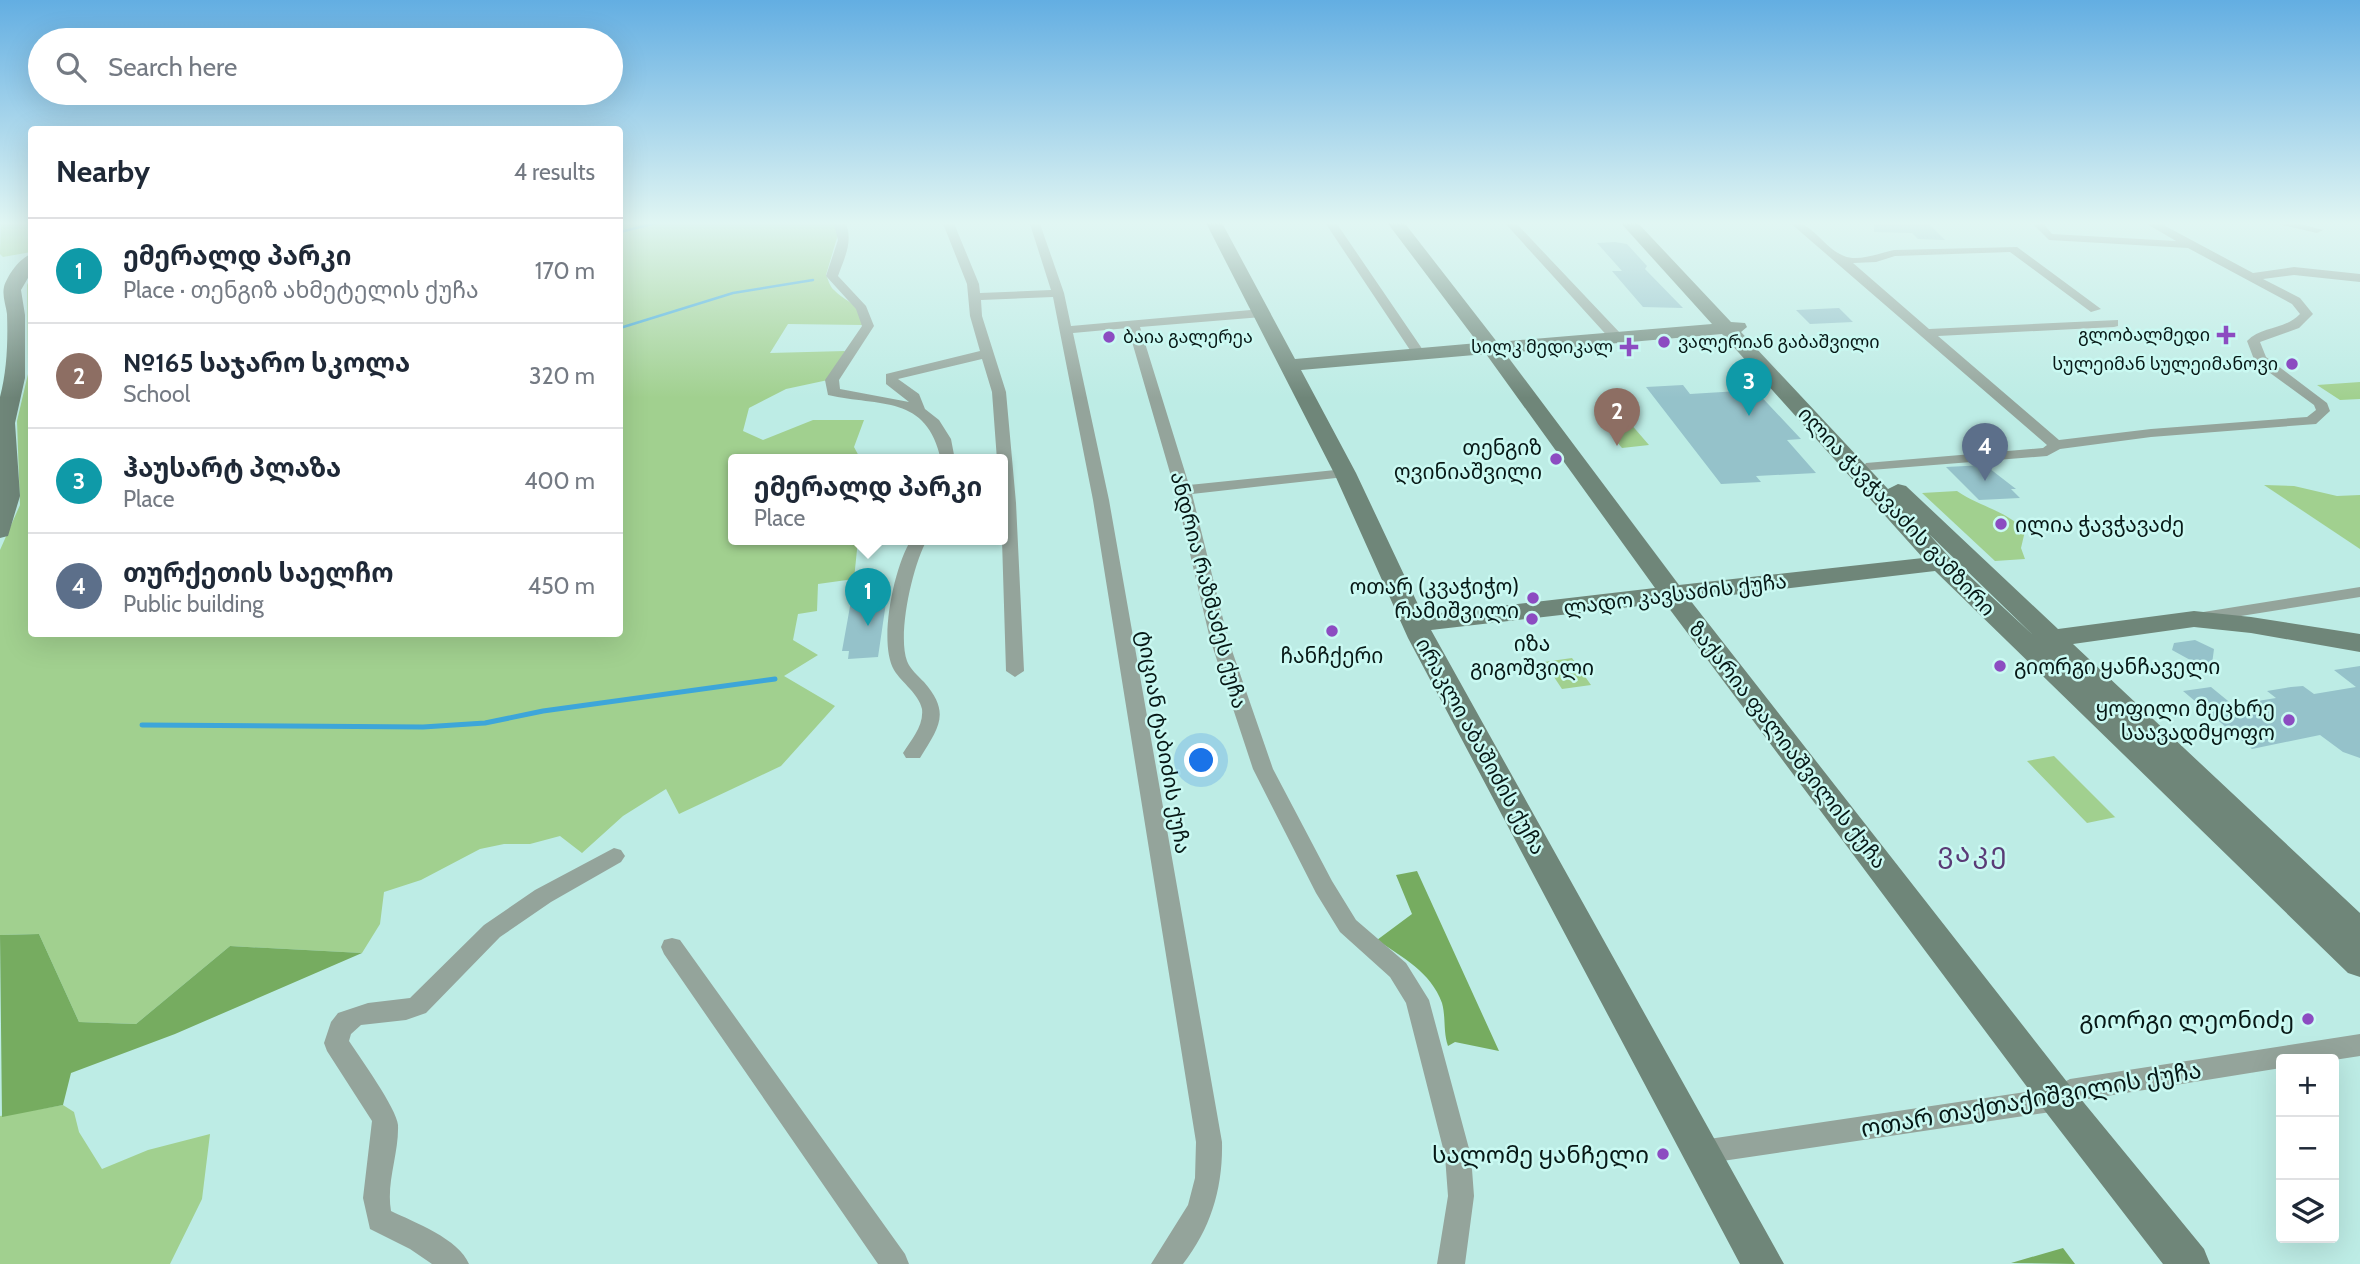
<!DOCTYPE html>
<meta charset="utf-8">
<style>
:root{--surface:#fff;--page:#f6f6f7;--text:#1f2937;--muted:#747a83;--line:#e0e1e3;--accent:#2563eb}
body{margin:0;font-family:Cabin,"Noto Sans Georgian",sans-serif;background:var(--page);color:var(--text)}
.controls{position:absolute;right:21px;bottom:21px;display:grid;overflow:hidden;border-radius:7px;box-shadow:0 7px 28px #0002}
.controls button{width:63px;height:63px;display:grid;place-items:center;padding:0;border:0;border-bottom:2px solid var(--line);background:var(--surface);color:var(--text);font:35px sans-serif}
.you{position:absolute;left:1202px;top:761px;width:24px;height:24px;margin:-18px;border:5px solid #fff;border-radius:50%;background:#1a73e8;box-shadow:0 0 0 10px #1a73e833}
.badge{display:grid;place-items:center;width:46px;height:46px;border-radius:50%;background:var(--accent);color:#fff;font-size:23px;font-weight:700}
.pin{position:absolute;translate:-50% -58px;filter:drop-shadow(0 2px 4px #0008)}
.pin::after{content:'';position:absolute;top:37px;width:24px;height:21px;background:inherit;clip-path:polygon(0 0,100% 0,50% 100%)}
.popup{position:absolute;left:728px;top:454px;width:280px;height:91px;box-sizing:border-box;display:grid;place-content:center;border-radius:7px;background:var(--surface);filter:drop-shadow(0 2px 5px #0005);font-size:23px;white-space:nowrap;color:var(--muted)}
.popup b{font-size:26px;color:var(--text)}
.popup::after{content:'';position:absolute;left:50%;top:100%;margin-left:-14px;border:14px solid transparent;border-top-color:var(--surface)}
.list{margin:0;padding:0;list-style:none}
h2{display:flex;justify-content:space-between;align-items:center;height:91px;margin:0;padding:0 28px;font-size:30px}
h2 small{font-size:23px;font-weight:400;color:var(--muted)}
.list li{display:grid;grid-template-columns:46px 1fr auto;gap:21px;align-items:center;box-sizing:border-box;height:105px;padding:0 28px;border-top:2px solid var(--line)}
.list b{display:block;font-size:26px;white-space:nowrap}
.list p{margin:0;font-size:23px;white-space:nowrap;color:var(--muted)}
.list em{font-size:23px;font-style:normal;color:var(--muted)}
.icon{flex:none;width:38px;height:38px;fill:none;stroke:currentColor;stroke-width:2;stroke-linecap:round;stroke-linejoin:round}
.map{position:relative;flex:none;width:2360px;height:1264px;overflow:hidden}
.search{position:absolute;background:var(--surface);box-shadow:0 7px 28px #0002;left:28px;top:28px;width:595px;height:77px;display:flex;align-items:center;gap:18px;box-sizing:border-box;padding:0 24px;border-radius:38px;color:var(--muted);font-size:26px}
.panel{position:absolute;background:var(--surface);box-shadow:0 7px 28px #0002;left:28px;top:126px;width:595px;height:511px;border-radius:7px}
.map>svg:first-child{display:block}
.green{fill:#a1d08f}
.forest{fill:#76ac60}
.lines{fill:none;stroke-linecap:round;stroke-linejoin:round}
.stream-far1{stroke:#3da6d9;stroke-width:2.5}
.stream{stroke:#3da6d9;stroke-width:5}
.building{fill:#95c2ca}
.street{fill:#94a49b;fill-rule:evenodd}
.secondary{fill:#6f8679;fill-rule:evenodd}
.poi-dot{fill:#8c4cc1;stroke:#caf9f2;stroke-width:2.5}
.labels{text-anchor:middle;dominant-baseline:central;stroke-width:5;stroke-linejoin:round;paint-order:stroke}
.far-poi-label{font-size:18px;fill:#071816;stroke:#caf9f2;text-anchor:end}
.poi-label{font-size:21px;fill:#071816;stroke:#caf9f2;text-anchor:end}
.street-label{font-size:21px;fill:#071816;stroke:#caf9f2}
.near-poi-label{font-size:24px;fill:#071816;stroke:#caf9f2;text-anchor:end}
.near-street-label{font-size:24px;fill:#071816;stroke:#caf9f2}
.near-neighbourhood-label{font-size:28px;letter-spacing:2px;fill:#5a3b76;stroke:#caf9f2}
</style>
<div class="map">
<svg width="2360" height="1264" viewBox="0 0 2360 1264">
<rect width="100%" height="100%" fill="#bdece5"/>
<path class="green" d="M1,221H31V252L3,257L0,254Z
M620,221H834L839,231L826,275C828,279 830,287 834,290C845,302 865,306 863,325L788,324L770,353L845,351L828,380L786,389L749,408L743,431L763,440L813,420H864L854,447L861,460H733V540H858L854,579L818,584L817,611L798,614L793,640L818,655L784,676L835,706L781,766L679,814L666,789L623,816L582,853L560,836L530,844H504L480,849L421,880L384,892L380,924L362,953L230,946L136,1024L79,1022L39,934L0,935V550L20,505L17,421L28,374L27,285L31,276L32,634H620Z
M2360,382V399L2340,400L2317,385Z
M1623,415L1649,445L1622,448L1597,418Z
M2264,485L2294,486L2337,496L2360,495V549Z
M1957,491C1980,507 2006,510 2025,531L2021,548L2025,559L1995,561L1922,493Z
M1572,658L1591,685L1562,689L1544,662Z
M2054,756L2115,817H2116L2087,823L2027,761Z
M63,1105L74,1112L79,1132L102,1169L148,1150L210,1134L202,1199L170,1264H0V1116Z"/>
<path class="forest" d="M1417,871L1499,1051L1455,1042L1448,1046C1443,1032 1446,1017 1442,1003C1431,972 1402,957 1377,940L1412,914L1396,875Z
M39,934L79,1022L136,1024L230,946L362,953L175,1034L71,1073L63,1105L2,1117L0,935Z
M2063,1248L2075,1264L2011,1263Z"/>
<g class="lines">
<path class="stream-far1" d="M620,232L664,221
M620,328L733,293L813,280"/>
<path class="stream" d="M142,725L423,727L485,723L543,711L775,679"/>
</g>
<path class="building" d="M1874,221H1926L1945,240L1918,239L1912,233L1874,232Z
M1615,242L1627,244L1647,266L1645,269L1683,308L1643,307L1612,271H1622L1597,243Z
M1839,308L1853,322L1810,324L1796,310Z
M1683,385L1690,394L1755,390L1801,439L1787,440L1816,473L1756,476L1761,482L1721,484L1646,387Z
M1985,465L2016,489H2011L2020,498L1979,500L1946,467Z
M889,582L878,657L848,659L849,651H842L851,601H859L862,583Z
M2195,640L2214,649L2212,664L2192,661L2172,650L2174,643Z
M2360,666V758L2343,752L2320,735L2252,749L2183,691L2211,687L2233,705L2276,698L2267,691L2291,687L2303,686L2314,694L2356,687L2334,670Z"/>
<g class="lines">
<path class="street" d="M833,221H844C855,238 844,259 838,276L866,306L874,326L839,380L840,389L909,402L886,384V374L980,351L970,316L967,284L942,221H953L979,284L980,293L1051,290L1029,221H1039L1064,293L1071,326L1262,309L1268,313L1262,317L1140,327L1189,485L1345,469L1352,473L1345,477L1192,494L1228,639L1273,769L1332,881L1356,920L1406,963L1429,1000L1471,1156L1474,1196L1465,1264H1437L1448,1196L1445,1156L1406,1003L1390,977L1340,932L1316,893L1253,769L1210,639L1175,490L1128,328L1073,333L1109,500L1222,1142C1223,1188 1211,1228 1183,1264H1151L1188,1205L1195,1178L1196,1142L1093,500L1053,297L981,300L982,316L1006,392L1016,503L1024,671L1015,677L1006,671L1002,540L1003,460H997L992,392L982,359L898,379L919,394L925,409L939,420L951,439L955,460H941C927,394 880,407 828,395L825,380L862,326L856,309L826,276L838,240Z
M1324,221H1335L1425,353L1424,356H1414Z
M1503,221H1514L1621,334V340H1611Z
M1788,221C1813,221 1822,247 1844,256C1858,262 1880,253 1894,250L2017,247L2101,309L2091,312L2010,252L1895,256L1876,262L1853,263L1929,329L2118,320V326L2114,327L1938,336L2059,440L2151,429L2307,417L2316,410L2314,405L2255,362L2247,341C2262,326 2285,330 2300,314L2292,304L2188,248L2049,240L2030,221H2041L2052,234L2176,241L2142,221H2156L2253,273L2294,267L2360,274V282L2294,275L2263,279L2300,298L2313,314L2299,328L2260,342L2266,357L2327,403L2330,411L2316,424L2151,437L2060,449L2047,456L1871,470L1866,469L1864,466L1866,463L2043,448L2047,445Z
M2265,221H2288L2323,230L2317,233Z
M911,540H927C913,564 897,634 907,661C910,669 918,676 924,682C951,713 939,727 920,758H906L903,753C911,740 924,726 922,709C919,694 902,683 894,670C878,642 894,567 911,540Z
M2360,587V597L2197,623L2188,618L2197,613Z
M614,848L621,850L625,856L621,862L551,902L500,937L426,1013L406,1020L361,1025L351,1034L349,1041C359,1056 397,1109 398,1125C399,1154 386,1182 391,1211C414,1222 459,1239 469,1264H432L410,1249L370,1229L363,1198L372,1121L327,1051L324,1043L331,1022L338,1013L368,1003L410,998L484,925L535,890Z
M672,938L680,940L905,1254L909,1264H878L664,954L661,947L664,940Z
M2360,1034V1056L2334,1060L2281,1059V1068L2076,1101L2058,1111L1702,1164L1693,1161L1689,1152L1693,1143L1702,1140L2053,1088L2070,1079Z"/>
<path class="secondary" d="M1205,221H1221L1295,359L1478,343L1386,221H1403L1497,342L1712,324L1619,221H1636L1731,322L1745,323L1747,327L1741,332L1888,489L1898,484L1906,486L2058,629L2194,611L2251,617L2360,634V652L2251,633L2194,627L2073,644L2360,913V977L2348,973L1935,571L1690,600L2071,1087L2204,1249L2210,1264H2163L2045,1111L1665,603L1431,630L1784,1264H1740L1408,638L1334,473ZM1722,334L1923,558L1679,585L1505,353ZM1486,354L1655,588L1423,615L1356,473L1301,370ZM1929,534L2033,635L1950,558Z
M32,254V271L21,290L25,315V378L15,423L20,496L8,536L0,538V397C7,371 8,341 7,314C6,306 2,296 4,287C7,276 20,257 32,254Z"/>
</g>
<linearGradient id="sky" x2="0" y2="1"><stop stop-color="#63aee2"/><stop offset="0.56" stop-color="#e1f6f3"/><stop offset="1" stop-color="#e1f6f3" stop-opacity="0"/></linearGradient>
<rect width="2360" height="398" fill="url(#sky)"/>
<g class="poi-dot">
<path d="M2222.5 324.5h7v7h7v7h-7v7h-7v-7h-7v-7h7z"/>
<circle cx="1109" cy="337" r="7"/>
<circle cx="1664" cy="342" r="7"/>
<path d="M1625.5 336.5h7v7h7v7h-7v7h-7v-7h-7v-7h7z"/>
<circle cx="2292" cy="364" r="7"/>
<circle cx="1556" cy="459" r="7"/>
<circle cx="2001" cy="524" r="7"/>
<circle cx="1533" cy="598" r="7"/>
<circle cx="1532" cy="619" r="7"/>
<circle cx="1332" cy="631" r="7"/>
<circle cx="2000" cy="666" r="7"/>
<circle cx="2289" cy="720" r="7"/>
<circle cx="2308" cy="1019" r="7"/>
<circle cx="1663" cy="1154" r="7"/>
</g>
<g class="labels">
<g class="far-poi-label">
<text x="2210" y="335">გლობალმედი</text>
<text x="1123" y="337" text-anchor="start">ბაია გალერეა</text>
<text x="1678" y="342" text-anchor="start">ვალერიან გაბაშვილი</text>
<text x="1613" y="347">სილკ მედიკალ</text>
<text x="2278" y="364">სულეიმან სულეიმანოვი</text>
</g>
<g class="poi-label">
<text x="1542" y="447">თენგიზ<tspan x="1542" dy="24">ღვინიაშვილი</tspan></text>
<text x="2015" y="524" text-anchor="start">ილია ჭავჭავაძე</text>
<text x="1519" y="586">ოთარ (კვაჭიჭო)<tspan x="1519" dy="24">რამიშვილი</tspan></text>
<text x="1532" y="643" text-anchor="middle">იზა<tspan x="1532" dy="24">გიგოშვილი</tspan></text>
<text x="1332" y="655" text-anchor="middle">ჩანჩქერი</text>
<text x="2014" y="666" text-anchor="start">გიორგი ყანჩაველი</text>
<text x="2275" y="708">ყოფილი მეცხრე<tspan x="2275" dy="24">საავადმყოფო</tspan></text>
</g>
<g class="street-label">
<text transform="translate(1897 511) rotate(47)">ილია ჭავჭავაძის გამზირი</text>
<text transform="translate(1209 590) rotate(75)">ანდრია რაზმაძეს ქუჩა</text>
<text transform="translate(1675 594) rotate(-7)">ლადო კავსაძის ქუჩა</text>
<text transform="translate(1164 742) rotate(80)">ტიციან ტაბიძის ქუჩა</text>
<text transform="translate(1788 745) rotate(52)">ზაქარია ფალიაშვილის ქუჩა</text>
<text transform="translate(1481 746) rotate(61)">ირაკლი აბაშიძის ქუჩა</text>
</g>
<g class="near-poi-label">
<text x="2294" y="1019">გიორგი ლეონიძე</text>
<text x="1649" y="1154">სალომე ყანჩელი</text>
</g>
<g class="near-street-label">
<text transform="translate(2031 1099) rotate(-10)">ოთარ თაქთაქიშვილის ქუჩა</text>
</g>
<g class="near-neighbourhood-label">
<text x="1973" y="852">ვაკე</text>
</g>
</g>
</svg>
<div class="controls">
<button>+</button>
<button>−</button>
<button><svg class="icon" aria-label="layers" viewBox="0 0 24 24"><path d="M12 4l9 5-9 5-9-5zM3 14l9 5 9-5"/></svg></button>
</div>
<div class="you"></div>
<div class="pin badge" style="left:868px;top:626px;background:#0f9aa8">1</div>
<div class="popup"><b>ემერალდ პარკი</b>Place</div>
<div class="pin badge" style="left:1617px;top:446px;background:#8d6e63">2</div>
<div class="pin badge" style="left:1749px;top:416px;background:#0f9aa8">3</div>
<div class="pin badge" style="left:1985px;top:481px;background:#5c6f8a">4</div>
<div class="search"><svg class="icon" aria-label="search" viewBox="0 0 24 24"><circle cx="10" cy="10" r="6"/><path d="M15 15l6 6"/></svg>Search here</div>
<section class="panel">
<h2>Nearby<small>4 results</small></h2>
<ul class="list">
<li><span class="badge" style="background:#0f9aa8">1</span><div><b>ემერალდ პარკი</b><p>Place · თენგიზ ახმეტელის ქუჩა</p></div><em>170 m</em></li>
<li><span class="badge" style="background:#8d6e63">2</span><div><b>№165 საჯარო სკოლა</b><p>School</p></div><em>320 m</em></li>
<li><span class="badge" style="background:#0f9aa8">3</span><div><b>ჰაუსარტ პლაზა</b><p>Place</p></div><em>400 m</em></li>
<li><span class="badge" style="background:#5c6f8a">4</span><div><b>თურქეთის საელჩო</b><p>Public building</p></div><em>450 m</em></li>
</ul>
</section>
</div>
